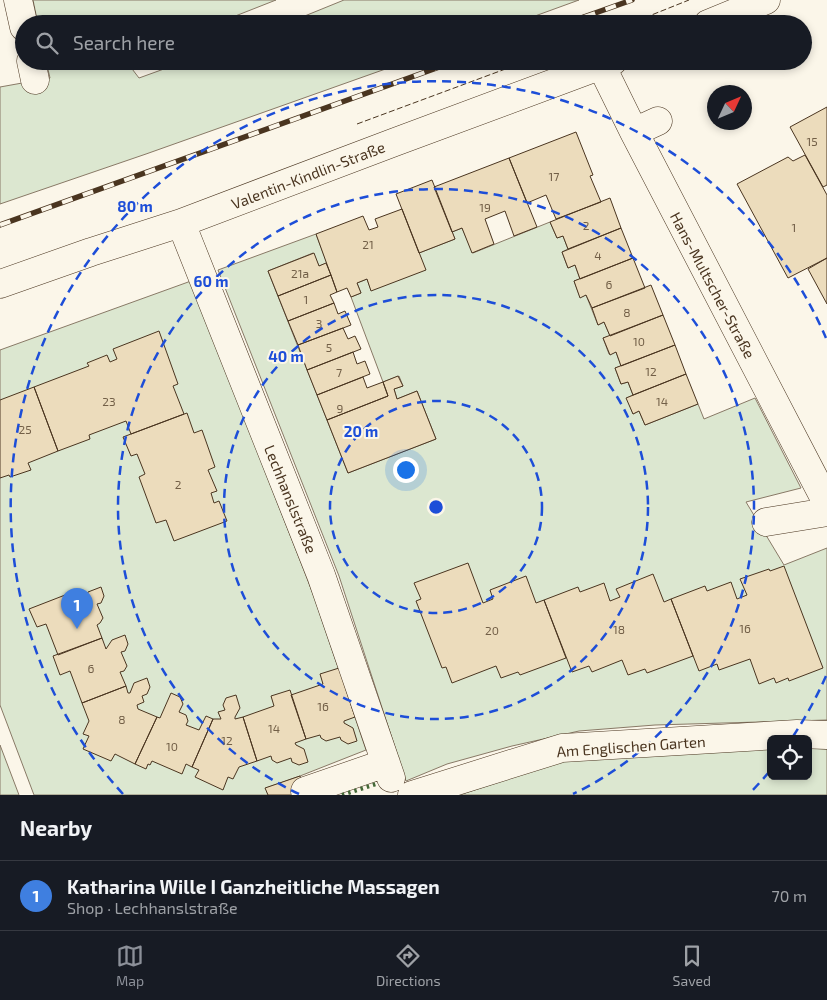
<!DOCTYPE html>
<meta charset="utf-8">
<style>
:root{--surface:#171b24;--page:#20242c;--text:#f1f3f6;--muted:#9ea1a6;--line:#363941;--accent:#8c9099}
body{margin:0;font-family:"Exo 2",sans-serif;background:var(--page);color:var(--text)}
.controls{position:absolute;right:15px;bottom:15px;display:grid;overflow:hidden;border-radius:8px;box-shadow:0 2px 8px #0003}
.controls button{width:45px;height:45px;display:grid;place-items:center;padding:0;border:0;border-bottom:1px solid var(--line);background:var(--surface);color:var(--text);font:25px sans-serif}
.compass{position:absolute;left:707px;top:85px;width:45px;height:45px;border-radius:50%;background:var(--surface);box-shadow:0 2px 8px #0003;rotate:46deg}
.you{position:absolute;left:405px;top:469px;width:18px;height:18px;margin:-12px;border:4px solid #fff;border-radius:50%;background:#1a73e8;box-shadow:0 0 0 8px #1a73e833}
.badge{display:grid;place-items:center;width:32px;height:32px;border-radius:50%;background:var(--accent);color:#fff;font-size:16px;font-weight:700}
.pin{position:absolute;translate:-50% -41px;filter:drop-shadow(0 1px 2px #0008)}
.pin::after{content:'';position:absolute;top:26px;width:18px;height:15px;background:inherit;clip-path:polygon(0 0,100% 0,50% 100%)}
.list{margin:0;padding:0;list-style:none}
h2{display:flex;justify-content:space-between;align-items:center;height:65px;margin:0;padding:0 20px;font-size:21px}
h2 small{font-size:16px;font-weight:400;color:var(--muted)}
.list li{display:grid;grid-template-columns:32px 1fr auto;gap:15px;align-items:center;box-sizing:border-box;height:70px;padding:0 20px;border-top:1px solid var(--line)}
.list b{display:block;font-size:19px;white-space:nowrap}
.list p{margin:0;font-size:16px;white-space:nowrap;color:var(--muted)}
.list em{font-size:16px;font-style:normal;color:var(--muted)}
.icon{flex:none;width:28px;height:28px;fill:none;stroke:currentColor;stroke-width:2;stroke-linecap:round;stroke-linejoin:round}
.map{position:relative;flex:none;width:827px;height:795px;overflow:hidden}
.search{position:absolute;background:var(--surface);box-shadow:0 2px 8px #0003;left:15px;right:15px;top:15px;height:55px;display:flex;align-items:center;gap:12px;box-sizing:border-box;padding:0 18px;border-radius:28px;color:var(--muted);font-size:19px}
.sheet{height:135px;background:var(--surface)}
nav{display:flex;justify-content:space-around;align-items:center;box-sizing:border-box;height:70px;border-top:1px solid var(--line);background:var(--surface);font-size:14px;color:var(--muted)}
nav a{display:grid;justify-items:center;gap:2px}
nav .on{color:var(--accent)}
.map>svg:first-child{display:block}
.green{fill:#dce7d0;stroke:#887966}
.building{fill:#ecdcbc;stroke:#4a3520}
.lines{fill:none;stroke-linecap:round;stroke-linejoin:round}
.minor-casing{stroke:#4a3520;stroke-width:29}
.minor{stroke:#fbf6e9;stroke-width:28}
.rail-casing{stroke:#4a3520;stroke-width:5.5}
.rail{stroke:#fbf6e9;stroke-width:4;stroke-dasharray:11;stroke-linecap:butt}
.hedge{stroke:#436837;stroke-width:4;stroke-dasharray:2.5 4;stroke-linecap:butt}
.fence{stroke:#4a3520;stroke-width:1;stroke-dasharray:6 2.5;stroke-linecap:butt}
.ring{fill:none;stroke:#1d4ed8;stroke-width:2.5;stroke-dasharray:9 6}
.labels{text-anchor:middle;dominant-baseline:central;stroke-width:4;stroke-linejoin:round;paint-order:stroke}
.number-label{font-size:12px;fill:#725f47}
.street-label{font-size:15px;fill:#4a3520;stroke:#fbf6e9}
.centre{fill:#1d4ed8;stroke:#fbf6e9;stroke-width:2.5}
.ring-label{font-size:15px;text-anchor:middle;font-weight:bold;fill:#1d4ed8;stroke:#fbf6e9;stroke-width:4;stroke-linejoin:round;paint-order:stroke}
</style>
<div class="map">
<svg width="827" height="795" viewBox="0 0 827 795">
<rect width="100%" height="100%" fill="#fbf6e9"/>
<path class="green" d="M33,0H276L215,24H38Z
M344,0H579L513,24H285Z
M46,61H126L139,78L186,61H408L146,154L0,204V87L50,78Z
M550,222L557,238L563,236L568,249L562,252L568,268L575,265L580,279L574,281L580,297L586,295L598,325L604,322L610,336L603,338L609,354L616,352L621,366L615,368L621,384L628,382L633,395L627,398L633,414L639,411L645,425L698,404L704,419L755,398L801,488L746,502L784,565L827,548V720L655,725L579,731L512,746L447,764L406,781L339,576L218,270L316,234L327,263L319,266L313,253L268,271L348,473L436,439L417,391L397,399L394,389L403,386L399,376L383,382L351,297L361,293L357,283L367,279L371,290L419,253L455,239L452,232L462,228L473,253Z
M191,281L315,599L366,750L300,776L266,788L268,795H34L0,705V350Z
M0,745L19,795H0Z
M808,748L827,749V795H459L566,760L771,749V776H808Z"/>
<path class="building" d="M827,107V185L823,187L790,127Z
M576,132L593,175L590,176L601,202L556,219L546,195L527,203L509,158Z
M805,155L827,195V258L788,278L737,184L788,157L793,161Z
M509,158L537,227L514,236L505,211L485,219L494,244L472,253L462,228L452,232L434,187Z
M432,180L455,239L419,253L396,194Z
M610,198L621,228L568,249L563,236L557,238L550,222Z
M402,209L426,270L371,291L367,279L357,283L361,293L351,297L347,288L337,292L316,234L363,216L369,230L378,227L375,219Z
M621,228L633,258L580,279L575,265L568,268L562,252Z
M314,253L319,266L326,263L331,275L278,296L268,271Z
M633,258L645,288L592,308L586,295L580,298L574,281Z
M827,258V304L808,269Z
M331,275L337,292L330,295L334,303L288,321L278,296Z
M651,285L663,315L610,336L604,322L598,325L592,308Z
M334,303L338,314L345,311L351,325L298,345L288,321Z
M663,315L675,345L621,366L616,352L610,355L603,338Z
M343,328L348,339L355,336L361,349L307,370L298,345Z
M159,331L178,384L173,386L184,414L131,434L126,421L89,435L90,439L58,451L34,387L89,366L87,363L107,355L110,362L117,359L113,349Z
M675,345L686,374L633,395L628,382L621,384L615,368Z
M353,352L357,364L365,361L370,374L317,395L307,370Z
M686,374L698,404L645,425L639,411L633,414L626,398Z
M398,376L403,386L394,389L397,399L417,391L436,439L348,473L327,420L388,396L383,382Z
M363,377L367,388L383,382L388,396L327,420L317,395Z
M34,387L58,451L28,463L31,470L10,477L9,475L0,478V400Z
M187,413L194,433L202,430L215,467L208,470L217,491L211,493L214,503L219,501L227,521L174,541L166,520L156,523L139,477L145,474L137,454L131,456L123,437Z
M468,563L483,603L493,599L490,590L526,576L536,603L544,600L566,658L520,675L518,672L501,678L496,666L452,683L446,667L442,668L416,601L421,599L414,583Z
M784,566L823,668L789,681L788,678L776,683L774,678L759,684L750,659L719,670L717,664L699,671L671,599L705,586L707,591L731,582L737,599L747,595L740,579L769,569L770,571Z
M653,574L664,602L671,599L693,656L647,673L645,669L628,675L622,660L592,672L589,666L572,672L544,600L578,587L580,592L604,583L610,601L620,597L616,589Z
M101,587L104,596L101,603L97,604L103,618L100,623L97,625L102,638L58,655L46,624L37,627L29,609L78,590L82,601L84,600L88,592Z
M125,635L128,644L125,651L121,652L127,666L124,671L120,672L126,686L82,703L70,671L60,675L53,656L102,638L106,649L112,640Z
M339,668L355,717L344,721V723L353,728L357,741L348,744L341,740L340,737L326,741L321,738L320,735L306,739L291,695L323,684L320,674Z
M147,678L150,687L147,694L142,696L144,702L137,705L138,709L157,717L135,764L115,754L111,761L83,749L89,736L83,734L89,721L82,703L126,686L128,693H130L134,683Z
M290,690L306,739L295,743L296,745L304,749L308,762L299,765L292,762L291,758L277,763L272,760L271,756L257,761L243,717L274,706L271,696Z
M171,693L180,697L183,704L179,712L186,715L188,721L186,725L199,730L206,716L213,719L192,767L186,764L182,774L152,761L150,765L148,764L146,769L135,764L157,717L160,718Z
M236,695L240,708L235,717V719L243,717L257,761L239,767L233,779L228,777L223,790L195,777L199,770L192,767L213,719H221L218,712L225,710L223,705L226,698Z
M300,776L306,795H268L265,788Z"/>
<g class="lines">
<defs>
<path id="minor" d="M18,0L24,27
M708,24L766,0
M31,61L35,80
M601,65L634,132L827,503
M634,132L658,121
M181,223L321,575L391,778
M0,284L91,252L181,223L395,142L613,61
M766,522L827,512
M305,791L386,763
M412,795L562,748L797,734L827,735"/>
</defs>
<use href="#minor" class="minor-casing"/>
<use href="#minor" class="minor"/>
<defs>
<path id="rail" d="M564,24L632,0
M0,225L456,61"/>
</defs>
<use href="#rail" class="rail-casing"/>
<use href="#rail" class="rail"/>
<path class="hedge" d="M342,795L376,784"/>
<path class="fence" d="M629,24L689,0
M357,124L527,61"/>
</g>
<g class="ring">
<circle cx="436" cy="507" r="106"/>
<circle cx="436" cy="507" r="212"/>
<path d="M299 794A318 318 0 1 1 573 794"/>
<path d="M826 676A425 425 0 0 1 792 738M769 772A425 425 0 0 1 749 794M123 794A425 425 0 1 1 826 338"/>
</g>
<g class="labels">
<g class="number-label">
<text x="812" y="141">15</text>
<text x="554" y="176">17</text>
<text x="485" y="207">19</text>
<text x="586" y="225">2</text>
<text x="794" y="227">1</text>
<text x="368" y="244">21</text>
<text x="598" y="255">4</text>
<text x="300" y="273">21a</text>
<text x="609" y="284">6</text>
<text x="306" y="299">1</text>
<text x="627" y="312">8</text>
<text x="319" y="323">3</text>
<text x="639" y="341">10</text>
<text x="329" y="347">5</text>
<text x="651" y="371">12</text>
<text x="339" y="372">7</text>
<text x="109" y="401">23</text>
<text x="662" y="401">14</text>
<text x="340" y="408">9</text>
<text x="25" y="429">25</text>
<text x="178" y="484">2</text>
<text x="745" y="628">16</text>
<text x="619" y="629">18</text>
<text x="492" y="630">20</text>
<text x="91" y="668">6</text>
<text x="323" y="706">16</text>
<text x="122" y="719">8</text>
<text x="274" y="728">14</text>
<text x="227" y="740">12</text>
<text x="172" y="746">10</text>
</g>
<g class="street-label">
<text transform="translate(308 175) rotate(-21)">Valentin-Kindlin-Straße</text>
<text transform="translate(713 285) rotate(62)">Hans-Multscher-Straße</text>
<text transform="translate(291 499) rotate(68)">Lechhanslstraße</text>
<text transform="translate(631 746) rotate(-4)">Am Englischen Garten</text>
</g>
</g>
<circle cx="436" cy="507" r="8" class="centre"/>
<g class="ring-label">
<text x="135" y="212">80 m</text>
<text x="211" y="287">60 m</text>
<text x="286" y="362">40 m</text>
<text x="361" y="437">20 m</text>
</g>
</svg>
<div class="controls">
<button><svg class="icon" aria-label="locate" viewBox="0 0 24 24"><circle cx="12" cy="12" r="6"/><path d="M12 2v4M12 18v4M2 12h4M18 12h4"/></svg></button>
</div>
<svg class="compass" viewBox="-18 -18 36 36"><path d="M0-13l5 13h-10z" fill="#e53935"/><path d="M0 13l5-13h-10z" fill="#9ea1a6"/></svg>
<div class="you"></div>
<div class="pin badge" style="left:77px;top:629px;background:#3f7fe0">1</div>
<div class="search"><svg class="icon" aria-label="search" viewBox="0 0 24 24"><circle cx="10" cy="10" r="6"/><path d="M15 15l6 6"/></svg>Search here</div>
</div>
<section class="sheet">
<h2>Nearby<small></small></h2>
<ul class="list">
<li><span class="badge" style="background:#3f7fe0">1</span><div><b>Katharina Wille I Ganzheitliche Massagen</b><p>Shop · Lechhanslstraße</p></div><em>70 m</em></li>
</ul>
</section>
<nav>
<a class="on"><svg class="icon" aria-label="map" viewBox="0 0 24 24"><path d="M3 6l6-2 6 2 6-2v14l-6 2-6-2-6 2zM9 4v14M15 6v14"/></svg>Map</a>
<a><svg class="icon" aria-label="directions" viewBox="0 0 24 24"><path d="M12 3l9 9-9 9-9-9zM9 14v-3h6M13 9l2 2-2 2"/></svg>Directions</a>
<a><svg class="icon" aria-label="saved" viewBox="0 0 24 24"><path d="M7 4h10v16l-5-4-5 4z"/></svg>Saved</a>
</nav>
